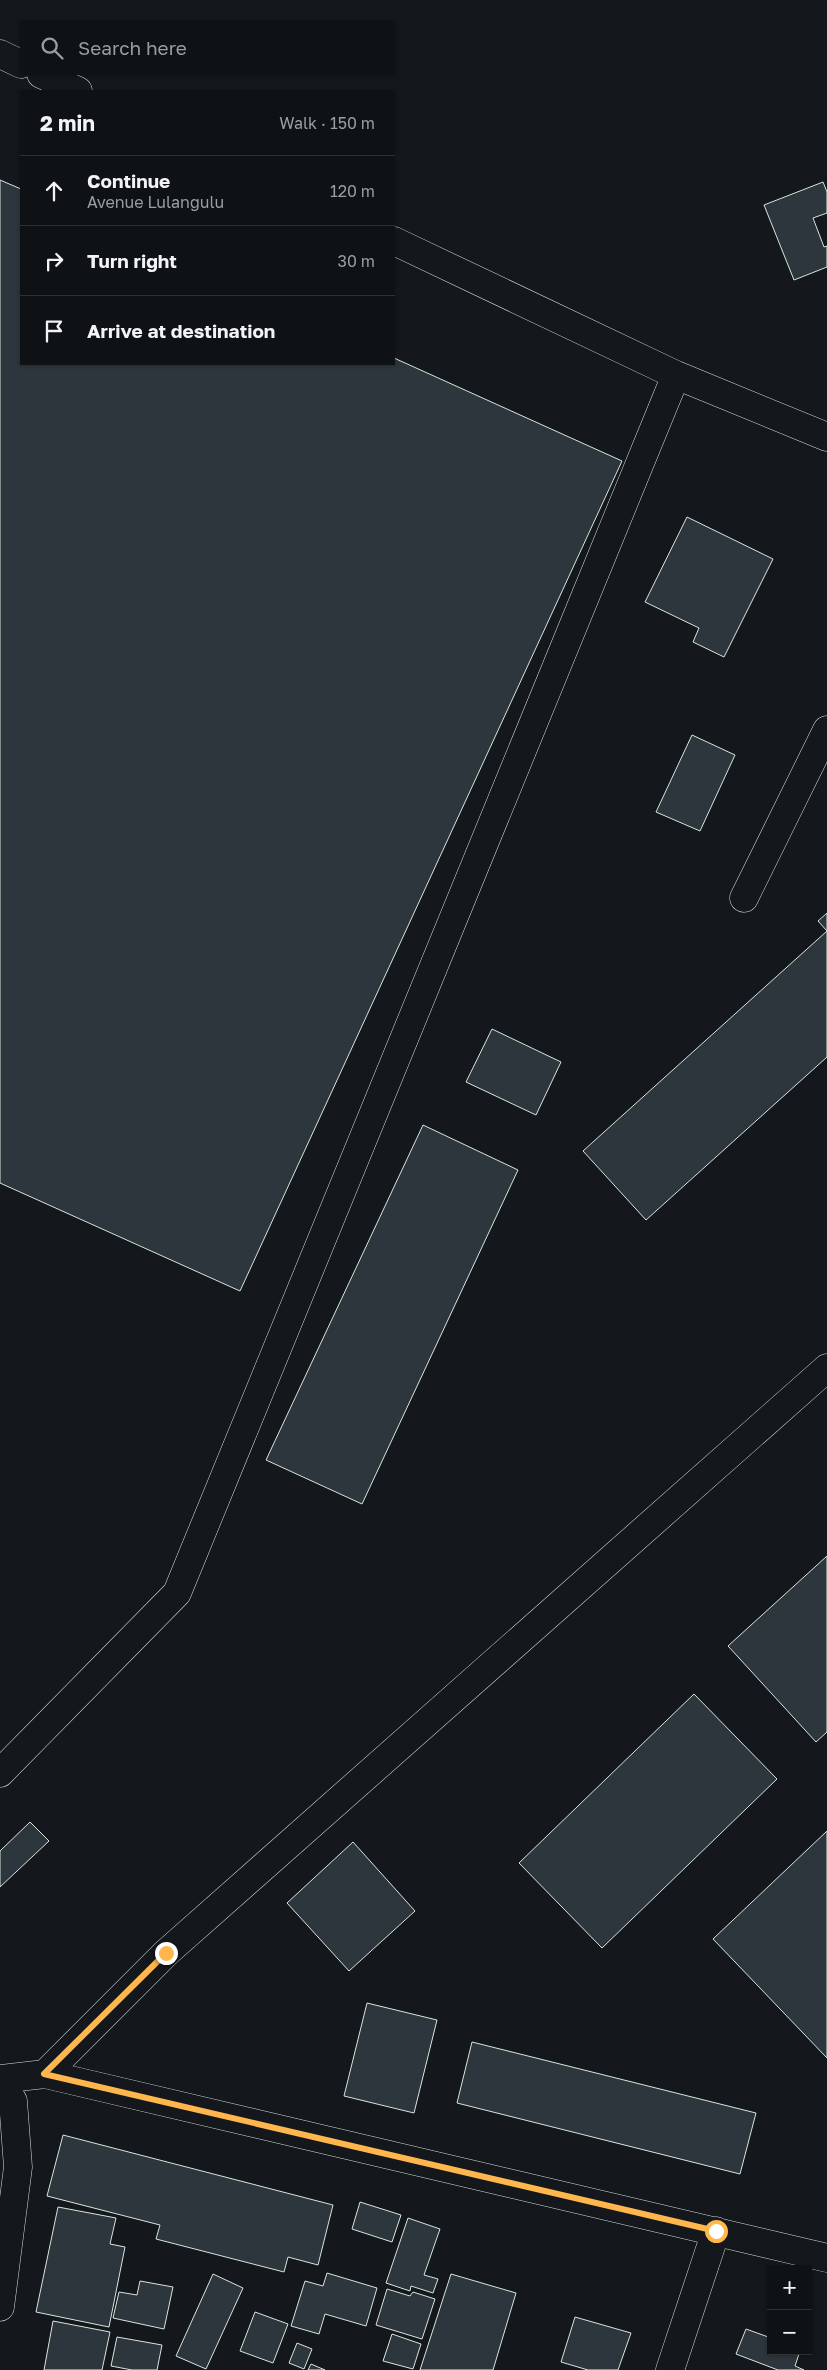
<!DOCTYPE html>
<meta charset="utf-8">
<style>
:root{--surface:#0f1215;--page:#181b1e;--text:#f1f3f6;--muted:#9b9ea0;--line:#2f3234}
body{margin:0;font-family:"Golos Text",sans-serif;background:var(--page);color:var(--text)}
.controls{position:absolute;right:15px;bottom:15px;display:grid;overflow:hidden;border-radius:0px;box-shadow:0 1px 4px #0004}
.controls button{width:45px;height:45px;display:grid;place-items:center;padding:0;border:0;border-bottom:1px solid var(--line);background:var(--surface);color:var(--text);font:25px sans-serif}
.stop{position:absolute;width:15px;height:15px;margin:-11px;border:4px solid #ffb74d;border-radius:50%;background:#fff}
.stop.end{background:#ffb74d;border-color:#fff;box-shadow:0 1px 5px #0008}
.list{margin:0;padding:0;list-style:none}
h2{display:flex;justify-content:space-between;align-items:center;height:65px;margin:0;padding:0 20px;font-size:21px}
h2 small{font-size:16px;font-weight:400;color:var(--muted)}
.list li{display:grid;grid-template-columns:32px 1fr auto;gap:15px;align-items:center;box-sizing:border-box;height:70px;padding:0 20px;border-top:1px solid var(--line)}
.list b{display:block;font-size:19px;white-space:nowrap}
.list p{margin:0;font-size:16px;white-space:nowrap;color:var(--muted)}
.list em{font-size:16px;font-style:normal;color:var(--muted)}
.icon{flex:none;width:28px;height:28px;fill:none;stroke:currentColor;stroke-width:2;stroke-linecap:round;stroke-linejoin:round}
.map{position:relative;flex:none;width:827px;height:2370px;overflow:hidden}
.search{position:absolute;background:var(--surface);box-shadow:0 1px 4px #0004;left:20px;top:20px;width:375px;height:55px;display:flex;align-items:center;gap:12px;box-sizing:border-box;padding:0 18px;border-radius:0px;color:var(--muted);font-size:19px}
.panel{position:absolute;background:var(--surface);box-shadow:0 1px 4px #0004;left:20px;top:90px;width:375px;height:275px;border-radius:0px}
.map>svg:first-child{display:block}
.building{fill:#2c363c;stroke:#d8e6dc}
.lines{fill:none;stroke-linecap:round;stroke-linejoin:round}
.minor-casing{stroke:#d8e6dc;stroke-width:29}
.minor{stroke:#14181c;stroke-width:28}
.route{stroke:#ffb74d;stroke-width:6}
</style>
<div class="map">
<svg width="827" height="2370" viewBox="0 0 827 2370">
<rect width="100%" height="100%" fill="#14181c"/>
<path class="building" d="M0,180L21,189V364H394V358L622,461L240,1291L0,1183Z
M823,182L827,192V213L813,218L824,247L827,246V267L794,280L764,205Z
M687,517L773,559L724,657L693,642L699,628L645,602Z
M692,735L735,755L700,831L656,812Z
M827,913V931L818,921Z
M827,931V1057L646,1220L583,1151Z
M492,1029L561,1062L536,1115L466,1082Z
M423,1125L518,1170L362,1504L266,1460Z
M827,1556V1732L816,1742L728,1646Z
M694,1694L777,1779L602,1948L519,1863Z
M30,1822L49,1841L0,1887V1851Z
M827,1831V2058L713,1939Z
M353,1842L415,1911L349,1971L287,1903Z
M367,2003L437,2020L414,2113L344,2096Z
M472,2042L756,2113L740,2174L457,2103Z
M63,2135L333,2205L318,2265L288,2257L284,2272L156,2239L160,2225L47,2196Z
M360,2202L401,2215L392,2242L352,2229Z
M58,2207L116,2218L110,2244L125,2247L109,2327L36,2312Z
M408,2218L440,2229L424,2275L438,2279L433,2293L411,2286L410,2291L386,2283Z
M327,2273L377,2288L366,2326L325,2314L319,2334L291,2326L305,2281L323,2286Z
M213,2274L243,2288L206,2369L176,2356Z
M451,2274L516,2293L493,2370H420Z
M140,2281L173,2287L164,2329L113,2318L119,2292L137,2295Z
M387,2289L410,2296L413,2292L435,2299L422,2339L376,2325Z
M255,2312L288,2324L273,2363L240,2351Z
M575,2317L631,2333L618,2370H588L561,2362Z
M53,2321L110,2332L102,2370H44Z
M746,2329L771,2338V2351H800L795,2366L804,2370H778L736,2354Z
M392,2334L421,2344L413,2369L383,2361Z
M117,2337L162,2345L157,2370H132L111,2366Z
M297,2343L312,2349L304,2369L289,2363Z
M311,2364L325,2370H308Z"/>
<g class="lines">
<defs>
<path id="minor" d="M0,54L21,64
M41,74L78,91
M394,241L676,375L827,437
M744,898L827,730
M0,1773L177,1593L676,375
M45,2074L166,1953L827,1368
M0,2079L45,2074L827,2258
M0,2080L13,2101L18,2167L0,2307
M670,2370L716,2231"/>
</defs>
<use href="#minor" class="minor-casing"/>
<use href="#minor" class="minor"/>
</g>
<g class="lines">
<path class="route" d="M166,1953L44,2074L716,2231"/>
</g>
</svg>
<div class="controls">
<button>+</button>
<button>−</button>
</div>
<div class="stop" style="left:716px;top:2231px"></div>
<div class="stop end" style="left:166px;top:1953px"></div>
<div class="search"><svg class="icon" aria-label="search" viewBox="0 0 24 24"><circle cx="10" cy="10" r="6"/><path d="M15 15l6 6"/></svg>Search here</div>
<section class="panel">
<h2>2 min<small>Walk · 150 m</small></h2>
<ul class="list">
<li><svg class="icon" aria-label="ahead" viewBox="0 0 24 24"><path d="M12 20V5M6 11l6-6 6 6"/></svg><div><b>Continue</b><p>Avenue Lulangulu</p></div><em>120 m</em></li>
<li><svg class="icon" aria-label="right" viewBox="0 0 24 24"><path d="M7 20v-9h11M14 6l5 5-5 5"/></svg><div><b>Turn right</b></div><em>30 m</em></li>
<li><svg class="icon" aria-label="arrive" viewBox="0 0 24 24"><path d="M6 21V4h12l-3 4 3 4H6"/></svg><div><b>Arrive at destination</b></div></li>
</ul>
</section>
</div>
